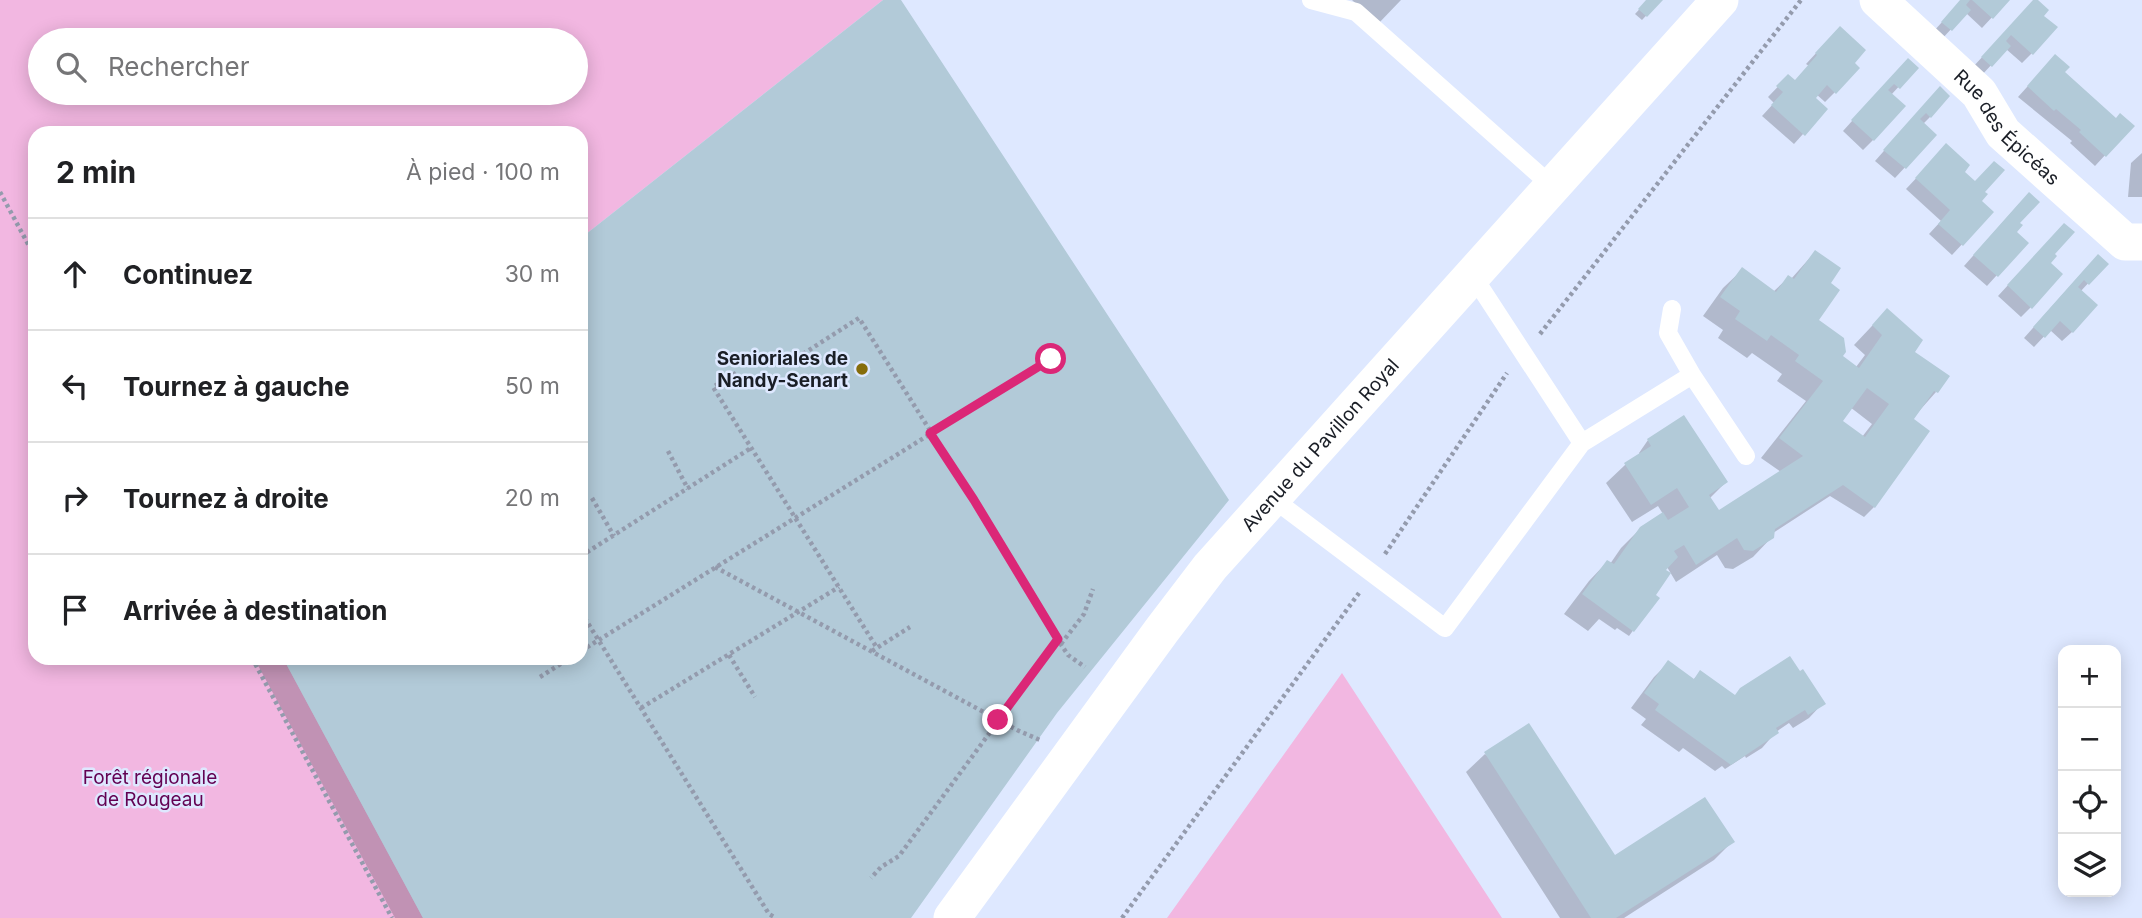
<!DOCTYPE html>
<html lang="fr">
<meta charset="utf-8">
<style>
:root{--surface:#fff;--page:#f2f2f2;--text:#202124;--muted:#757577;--line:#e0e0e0}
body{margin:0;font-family:Inter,sans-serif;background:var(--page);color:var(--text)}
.controls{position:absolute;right:21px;bottom:21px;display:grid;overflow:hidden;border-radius:14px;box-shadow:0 4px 18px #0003}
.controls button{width:63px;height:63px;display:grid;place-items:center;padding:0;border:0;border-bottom:2px solid var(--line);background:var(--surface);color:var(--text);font:35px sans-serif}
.stop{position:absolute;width:21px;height:21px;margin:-16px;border:5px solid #db2777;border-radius:50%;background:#fff}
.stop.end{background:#db2777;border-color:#fff;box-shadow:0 2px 7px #0008}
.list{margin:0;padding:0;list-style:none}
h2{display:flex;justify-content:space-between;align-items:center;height:91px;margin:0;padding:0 28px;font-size:30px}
h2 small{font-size:23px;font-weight:400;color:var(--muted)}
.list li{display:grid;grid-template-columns:46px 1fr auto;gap:21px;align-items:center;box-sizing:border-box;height:112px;padding:0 28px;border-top:2px solid var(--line)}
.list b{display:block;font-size:26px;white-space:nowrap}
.list em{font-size:23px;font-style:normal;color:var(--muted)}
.icon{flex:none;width:38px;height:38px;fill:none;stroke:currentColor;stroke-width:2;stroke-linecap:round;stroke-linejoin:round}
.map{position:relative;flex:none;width:2142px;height:918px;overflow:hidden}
.search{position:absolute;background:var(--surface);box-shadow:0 4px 18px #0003;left:28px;top:28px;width:560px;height:77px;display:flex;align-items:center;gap:18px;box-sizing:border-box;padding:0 24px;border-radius:38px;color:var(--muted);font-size:26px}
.panel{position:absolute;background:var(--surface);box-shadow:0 4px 18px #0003;left:28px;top:126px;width:560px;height:539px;border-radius:21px}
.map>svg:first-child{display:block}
.green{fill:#f2b7e1;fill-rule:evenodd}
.shadow{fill:#0003;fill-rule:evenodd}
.building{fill:#b2cad8;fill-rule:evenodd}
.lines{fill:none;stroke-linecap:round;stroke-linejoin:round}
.path{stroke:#949bad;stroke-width:4.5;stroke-dasharray:3.5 3.5;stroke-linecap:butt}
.service{stroke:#fff;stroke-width:18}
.minor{stroke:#fff;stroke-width:37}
.route{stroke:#db2777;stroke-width:9}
.poi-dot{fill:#866d0b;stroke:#dee8ff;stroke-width:2.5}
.labels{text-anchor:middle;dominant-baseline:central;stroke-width:5;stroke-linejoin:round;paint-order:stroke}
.street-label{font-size:19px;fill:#1a1e26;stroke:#dee8ff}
.poi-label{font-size:19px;font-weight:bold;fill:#1a1e26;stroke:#dee8ff;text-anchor:end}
.park-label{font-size:19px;fill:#630253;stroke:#dee8ff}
</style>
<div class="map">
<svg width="2142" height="918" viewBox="0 0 2142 918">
<rect width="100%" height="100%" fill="#dee8ff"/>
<path class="green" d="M0,0H883L581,238V133H35V658H283L423,918H0ZM40,40H576V93H40Z
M1342,673L1502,918H1167Z"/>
<path class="shadow" d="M886,0H899L1055,712L909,918H395L254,658H581V240Z
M1352,0H1401L1378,24Z
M1648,0L1660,1L1642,20L1635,14Z
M1962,0H2008L1982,28L1966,13L1941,40L1933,32Z
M2035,0L2042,16L2032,53L2022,63L2006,49L1981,76L1972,68Z
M1830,38L1835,92L1825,102L1816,94L1803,134L1794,144L1762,116L1774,103L1768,97L1788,76L1794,82L1809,66L1806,64Z
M2046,66L2063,72L2115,120L2132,126L2095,166L2070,143L2072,141L2018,97Z
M1916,68L1891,95L1873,140L1863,150L1843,131L1898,70Z
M1930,99V117L1923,124L1935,135L1895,178L1875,161Z
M2142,153V197H2128L2131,163Z
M1937,156L1962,172L1983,192L1979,201L1992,212L1952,255L1929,234L1941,221L1906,189Z
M2019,204L2018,223L2014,232L2026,243L1987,286L1964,266Z
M2054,235L2053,254L2031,307L2021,317L1998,296Z
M1815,252L1828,284L1816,320L1841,356L1856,367L1865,355L1854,345L1887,310L1936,392L1912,419L1928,431L1874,507L1864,517L1830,496L1773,533L1772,537L1753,557L1733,569L1725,568L1717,555L1676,582L1667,567L1654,595L1657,598L1629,636L1617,628L1615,630L1599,619L1588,631L1564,614L1589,581L1607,562L1610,564L1621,548L1641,528L1663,514L1658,506L1632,522L1606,483L1625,465L1640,455L1639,453L1648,440L1726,482L1709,499L1718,513L1781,472L1761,458L1806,401L1777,381L1782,374L1752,353L1747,358L1718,338L1723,330L1703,316L1723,288L1742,270L1773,292L1789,277L1791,279ZM1850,407L1872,424L1862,437L1840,421Z
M2106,264L2080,292L2072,332L2062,341L2050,330L2034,347L2024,338L2088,266Z
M1668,663L1693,680L1701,672L1735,696L1823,703L1809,718L1793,728L1789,723L1776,732L1762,748L1746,758L1745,756L1725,769L1722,766L1715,771L1683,748L1679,752L1641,725L1646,719L1631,708L1654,677Z
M1485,754L1614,857L1733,841L1714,860L1624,918H1560L1466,772Z"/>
<path class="building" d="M883,0H901L1229,500L1057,713L911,918H423L283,658H581V238Z
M1646,0H1663L1647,17L1638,9Z
M1960,0H1970L1966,5L1971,10L1952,31L1941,22Z
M1972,0H2010L1993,19Z
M2033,0H2038L2049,10L2044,16L2058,27L2033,55L2011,35L2006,41L2011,46L1992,67L1981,57Z
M1840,26L1866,50L1855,63L1860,68L1836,94L1827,85L1816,98L1828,109L1805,136L1771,105L1783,92L1776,86L1788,74L1795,80L1817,55L1815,53Z
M2055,54L2070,67L2065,72L2116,118L2120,113L2135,126L2106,157L2079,132L2081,130L2056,109L2054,111L2027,86Z
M1908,58L1919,68L1900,89L1894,84L1888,90L1906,106L1874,141L1851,120Z
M1940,86L1950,96L1931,118L1926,113L1920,119L1937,135L1906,169L1883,150Z
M1946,143L1970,165L1965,172L1975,181L1994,161L2005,170L1985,192L1988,194L1982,201L1994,212L1963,246L1938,224L1950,210L1915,178Z
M2029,192L2040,202L2020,223L2023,225L2017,232L2029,243L1998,277L1973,255Z
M2064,223L2075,232L2055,254L2057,256L2051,263L2063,274L2032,309L2007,285Z
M1815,250L1841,268L1831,283L1840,290L1819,320L1844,338L1846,352L1843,356L1859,368L1882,335L1872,325L1887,308L1923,340L1915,352L1950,376L1938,393L1934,391L1914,419L1930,431L1875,508L1843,485L1775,529L1774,538L1753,551L1744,550L1737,538L1696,565L1684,545L1674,551L1678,557L1666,570L1671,573L1656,595L1660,598L1634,632L1582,594L1607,560L1614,564L1640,527L1663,512L1668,520L1689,507L1677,488L1651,505L1624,463L1651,446L1647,439L1684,415L1728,482L1709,495L1719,510L1803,456L1779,438L1823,381L1795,361L1799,355L1771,335L1767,341L1735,319L1740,311L1720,297L1742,267L1776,292L1788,275L1794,279ZM1867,388L1889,404L1865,437L1843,421Z
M2098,254L2109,264L2089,285L2084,280L2078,287L2098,305L2073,333L2060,321L2045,338L2033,327Z
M1790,656L1800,671L1803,669L1826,704L1808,715L1805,710L1776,728L1779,733L1731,765L1655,710L1659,704L1644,693L1668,660L1694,679L1700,670L1735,695L1740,688Z
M1529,723L1615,855L1705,797L1735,842L1616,918H1591L1484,752Z"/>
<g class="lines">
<path class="path" d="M0,192L35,257
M1540,334L1801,0
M803,354L859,318L974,500L1058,640L899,856L881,867L871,878
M736,373L713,387L877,648
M668,451L688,489
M592,498L614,536
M1385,554L1507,373
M581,556L751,448
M715,567L1017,730L1040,740
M581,612L769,914L776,918
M1060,643L1068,655L1085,667
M1061,644L1084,614L1093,589
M581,651L1051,359
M872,651L910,627
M729,655L755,697
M252,658L392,918
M540,677L570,658
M641,708L839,587
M1122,918L1359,593"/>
<path class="service" d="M1311,0L1356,12L1553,187
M1473,276L1582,443
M1672,309L1668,333L1692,375L1746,456
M1272,498L1445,628L1582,443L1692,375"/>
<g class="minor">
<path id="s1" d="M1878,0L1979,93L2003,133L2125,242H2142"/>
<path id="s2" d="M952,918L1162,630L1210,567L1720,0"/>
</g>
</g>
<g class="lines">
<path class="route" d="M998,720L1058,639L974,500L930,433L1051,359"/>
</g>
<circle class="poi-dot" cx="862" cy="369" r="7"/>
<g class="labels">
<g class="street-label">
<text stroke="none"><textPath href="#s1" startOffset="182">Rue des Épicéas</textPath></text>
<text stroke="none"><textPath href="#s2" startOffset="600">Avenue du Pavillon Royal</textPath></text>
</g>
<g class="poi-label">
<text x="848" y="358">Senioriales de<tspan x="848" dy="22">Nandy-Senart</tspan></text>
</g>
<g class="park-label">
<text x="150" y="777">Forêt régionale<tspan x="150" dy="22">de Rougeau</tspan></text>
</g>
</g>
</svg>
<div class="controls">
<button>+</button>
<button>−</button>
<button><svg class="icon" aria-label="locate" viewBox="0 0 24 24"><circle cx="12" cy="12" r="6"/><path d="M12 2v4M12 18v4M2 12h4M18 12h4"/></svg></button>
<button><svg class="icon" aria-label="layers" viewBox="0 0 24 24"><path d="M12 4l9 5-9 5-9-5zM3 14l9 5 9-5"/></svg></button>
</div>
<div class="stop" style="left:1051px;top:359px"></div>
<div class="stop end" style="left:998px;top:720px"></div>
<div class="search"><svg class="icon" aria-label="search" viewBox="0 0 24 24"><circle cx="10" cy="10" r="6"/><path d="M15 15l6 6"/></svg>Rechercher</div>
<section class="panel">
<h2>2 min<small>À pied · 100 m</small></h2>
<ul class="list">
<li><svg class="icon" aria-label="ahead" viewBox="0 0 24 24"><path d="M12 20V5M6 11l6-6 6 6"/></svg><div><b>Continuez</b></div><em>30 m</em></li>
<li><svg class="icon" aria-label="left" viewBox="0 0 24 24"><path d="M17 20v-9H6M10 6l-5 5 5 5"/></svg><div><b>Tournez à gauche</b></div><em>50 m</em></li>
<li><svg class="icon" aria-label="right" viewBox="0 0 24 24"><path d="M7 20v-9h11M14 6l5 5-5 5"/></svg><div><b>Tournez à droite</b></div><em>20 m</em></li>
<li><svg class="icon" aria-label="arrive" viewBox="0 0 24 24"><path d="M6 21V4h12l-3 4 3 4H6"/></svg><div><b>Arrivée à destination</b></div></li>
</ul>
</section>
</div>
